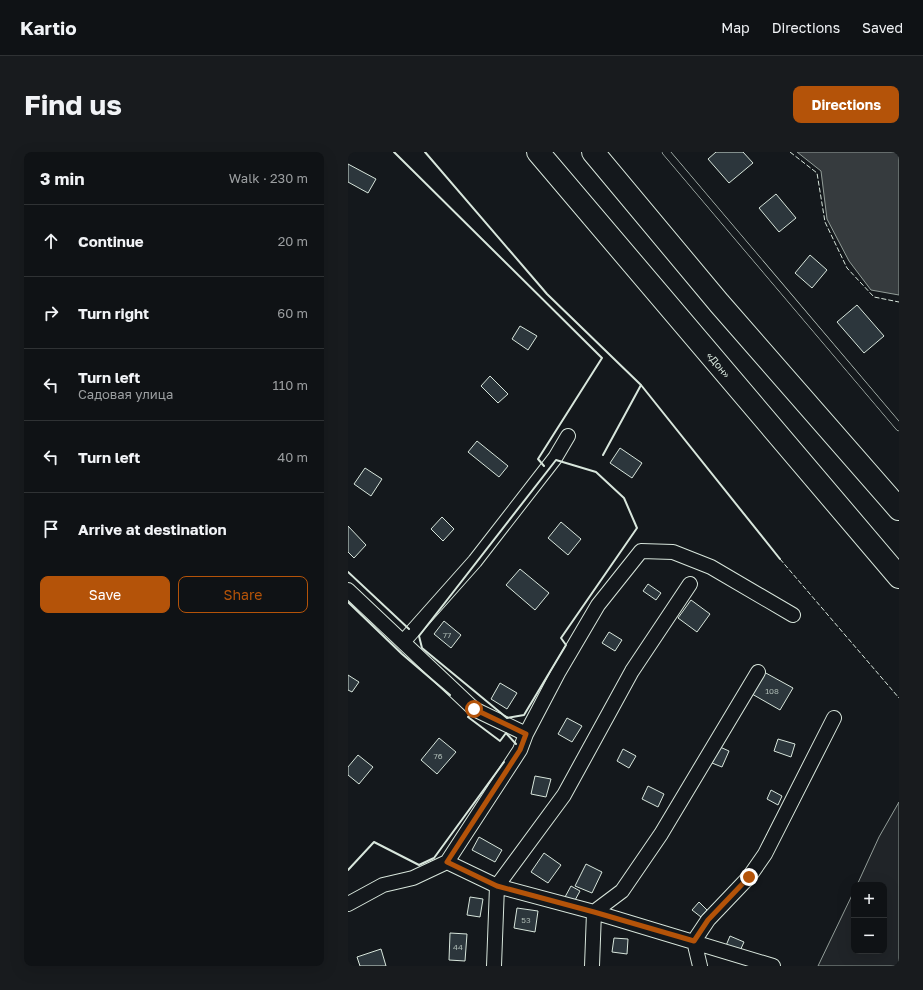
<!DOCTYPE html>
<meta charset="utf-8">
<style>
:root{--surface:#0f1215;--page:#181b1e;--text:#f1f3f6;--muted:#9b9ea0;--line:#2f3234;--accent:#b45309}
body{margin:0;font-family:"Golos Text",sans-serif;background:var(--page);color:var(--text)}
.controls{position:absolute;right:12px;bottom:12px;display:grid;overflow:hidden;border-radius:8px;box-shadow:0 4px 16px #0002}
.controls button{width:36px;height:36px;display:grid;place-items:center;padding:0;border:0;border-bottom:1px solid var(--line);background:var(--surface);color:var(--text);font:20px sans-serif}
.stop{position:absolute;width:12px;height:12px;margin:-9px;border:3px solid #b45309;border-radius:50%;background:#fff}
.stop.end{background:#b45309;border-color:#fff;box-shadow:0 1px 4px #0008}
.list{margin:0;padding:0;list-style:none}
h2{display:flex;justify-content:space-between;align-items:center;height:52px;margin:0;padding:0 16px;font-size:17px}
h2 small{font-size:13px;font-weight:400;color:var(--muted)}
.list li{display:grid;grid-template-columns:26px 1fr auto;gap:12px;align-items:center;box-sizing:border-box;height:72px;padding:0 16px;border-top:1px solid var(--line)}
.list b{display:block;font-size:15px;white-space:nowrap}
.list p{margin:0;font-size:13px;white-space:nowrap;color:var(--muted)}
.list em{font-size:13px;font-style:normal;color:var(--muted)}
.actions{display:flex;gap:8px;padding:12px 16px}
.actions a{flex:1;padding:9px 0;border:1px solid var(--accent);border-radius:8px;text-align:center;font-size:14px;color:var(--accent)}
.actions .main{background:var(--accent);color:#fff}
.icon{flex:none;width:22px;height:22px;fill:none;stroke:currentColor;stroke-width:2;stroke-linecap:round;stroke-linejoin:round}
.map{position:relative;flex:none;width:551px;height:814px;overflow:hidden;border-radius:8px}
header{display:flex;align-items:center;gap:24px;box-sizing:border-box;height:56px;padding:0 20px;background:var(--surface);border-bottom:1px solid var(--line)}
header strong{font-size:19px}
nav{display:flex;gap:22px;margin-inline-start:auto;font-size:14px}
.intro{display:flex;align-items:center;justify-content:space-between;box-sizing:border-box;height:96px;padding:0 24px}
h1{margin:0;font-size:28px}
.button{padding:10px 18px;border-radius:8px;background:var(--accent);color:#fff;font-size:14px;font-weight:700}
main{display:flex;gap:24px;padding:0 24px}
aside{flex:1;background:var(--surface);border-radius:8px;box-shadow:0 4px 16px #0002}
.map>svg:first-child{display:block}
.green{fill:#202428;stroke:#939e99}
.water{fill:#363b3e;stroke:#939e99}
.building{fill:#2c363c;stroke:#d8e6dc}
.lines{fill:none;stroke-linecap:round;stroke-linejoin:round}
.service-casing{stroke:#d8e6dc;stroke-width:8}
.minor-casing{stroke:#d8e6dc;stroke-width:16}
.motorway-casing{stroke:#d8e6dc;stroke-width:24}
.service{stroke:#14181c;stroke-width:7}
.minor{stroke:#14181c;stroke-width:14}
.motorway{stroke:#14181c;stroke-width:22}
.fence{stroke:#d8e6dc;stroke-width:1;stroke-dasharray:5 2;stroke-linecap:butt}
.wall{stroke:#d8e6dc;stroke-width:2}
.route{stroke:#b45309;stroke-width:5}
.labels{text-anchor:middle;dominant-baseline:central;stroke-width:3;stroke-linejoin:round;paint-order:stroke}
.number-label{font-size:8px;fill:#adbab4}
.street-label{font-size:10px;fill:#d8e6dc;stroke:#14181c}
</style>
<header>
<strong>Kartio</strong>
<nav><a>Map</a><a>Directions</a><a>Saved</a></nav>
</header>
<div class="intro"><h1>Find us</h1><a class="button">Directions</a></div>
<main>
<aside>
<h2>3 min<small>Walk · 230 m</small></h2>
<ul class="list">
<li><svg class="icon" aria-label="ahead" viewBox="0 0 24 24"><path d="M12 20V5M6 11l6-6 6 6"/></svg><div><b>Continue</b></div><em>20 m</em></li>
<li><svg class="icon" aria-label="right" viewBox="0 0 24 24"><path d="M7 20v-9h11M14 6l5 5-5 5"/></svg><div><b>Turn right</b></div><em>60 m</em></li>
<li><svg class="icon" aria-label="left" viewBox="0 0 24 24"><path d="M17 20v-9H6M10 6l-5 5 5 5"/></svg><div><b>Turn left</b><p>Садовая улица</p></div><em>110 m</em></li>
<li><svg class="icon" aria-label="left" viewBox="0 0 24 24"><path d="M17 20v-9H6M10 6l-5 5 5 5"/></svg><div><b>Turn left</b></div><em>40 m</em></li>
<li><svg class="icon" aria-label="arrive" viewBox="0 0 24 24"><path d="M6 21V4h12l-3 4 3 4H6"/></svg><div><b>Arrive at destination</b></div></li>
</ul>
<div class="actions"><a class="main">Save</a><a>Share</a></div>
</aside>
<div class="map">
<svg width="551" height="814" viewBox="0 0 551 814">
<rect width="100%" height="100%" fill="#14181c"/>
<path class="green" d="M551,650V814H470L506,739V799H536V733H509L531,685Z"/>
<path class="water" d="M449,0H551V143L523,138L501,109L479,67L473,19Z"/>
<path class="building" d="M368,0H395L405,11L381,31L360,7Z
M0,12L28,27L20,41L0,30Z
M428,42L448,66L431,80L411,56Z
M462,103L479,118L464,136L447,121Z
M509,153L536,184L516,201L489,170Z
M172,174L189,184L180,198L164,187Z
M142,224L160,242L150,251L133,234Z
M129,289L160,314L151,325L120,300Z
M272,296L294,311L284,326L262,311Z
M17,316L34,327L23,344L6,332Z
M94,365L106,377L95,389L83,377Z
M213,370L233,387L220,403L200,386Z
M0,374L18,393L6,406L0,400Z
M172,417L201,441L187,458L158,433Z
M300,432L313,441L308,448L295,439Z
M343,448L362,462L349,480L330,466Z
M96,469L113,483L103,496L86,482Z
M261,480L274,488L267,499L254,491Z
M416,520L445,536L432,558L404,542Z
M0,523L11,530L4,540L0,538Z
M152,531L169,541L159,557L143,547Z
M219,566L234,574L224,590L210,582Z
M91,586L108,600L89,622L73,608Z
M430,587L447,592L443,605L426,599Z
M372,595L381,599L374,615L364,611Z
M275,597L288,604L281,616L269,609Z
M10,603L25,615L11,632L0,623V615Z
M187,624L203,627L198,645L183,642Z
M300,634L316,642L310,655L294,647Z
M423,638L434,644L430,653L419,647Z
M131,685L154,698L147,710L124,698Z
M196,701L213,713L200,731L183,720Z
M238,712L254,720L244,741L227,734Z
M223,734L232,739L226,750L217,745Z
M122,745L135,747L132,765L119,763Z
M351,750L359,758L353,765L344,758Z
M169,756L190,759L187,780L166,776Z
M102,781L119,782L117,809L101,808Z
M382,784L396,790L391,801L377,796Z
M266,786L280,787L279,802L264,800Z
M33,797L38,814H12L9,805Z"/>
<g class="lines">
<defs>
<path id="service" d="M318,0L551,275"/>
<path id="minor" d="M0,438L126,557L178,582
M55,490L127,409L207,306L220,284
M99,710L149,734L246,760L425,814
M0,752L35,733L65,726L99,710L172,598L178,582L210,521L250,453L293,399L325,400L363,415L445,463
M146,814L149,734L216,643L284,519L342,432
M244,814L246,760L274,739L313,682L410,520
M352,814L346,789L360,768L401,725L417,702L486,566"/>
<g id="motorway">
<path id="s1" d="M190,0L551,425"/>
<path d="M245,0L371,151L551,357"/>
</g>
</defs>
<use href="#service" class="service-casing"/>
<use href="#minor" class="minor-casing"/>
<use href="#motorway" class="motorway-casing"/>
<use href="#service" class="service"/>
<use href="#minor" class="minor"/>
<use href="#motorway" class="motorway"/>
<path class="fence" d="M442,0L469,21L477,70L499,116L526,145L551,150
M432,407L551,546"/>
<path class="wall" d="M46,0L254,206L190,307L196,314
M77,0L199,142L293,233L432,407
M255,303L293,233
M208,308L248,320L276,346L289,376L213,486L218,493L176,563L159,566L74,496L71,484Z
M0,420L61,477
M0,450L54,502L102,543
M121,561L123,562L120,565L152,589L158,581L168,592
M0,718L26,690L71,713L86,706L156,610"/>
</g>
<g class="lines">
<path class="route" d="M126,557L178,582L172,598L99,710L149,734L246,760L346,789L360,768L401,725"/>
</g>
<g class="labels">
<g class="number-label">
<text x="99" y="483">77</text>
<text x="424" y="539">108</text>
<text x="90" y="604">76</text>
<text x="178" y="768">53</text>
<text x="110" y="795">44</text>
</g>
<g class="street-label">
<text stroke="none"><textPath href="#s1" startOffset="279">«Дон»</textPath></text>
</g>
</g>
</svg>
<div class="controls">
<button>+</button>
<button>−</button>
</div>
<div class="stop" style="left:126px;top:557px"></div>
<div class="stop end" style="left:401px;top:725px"></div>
</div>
</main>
